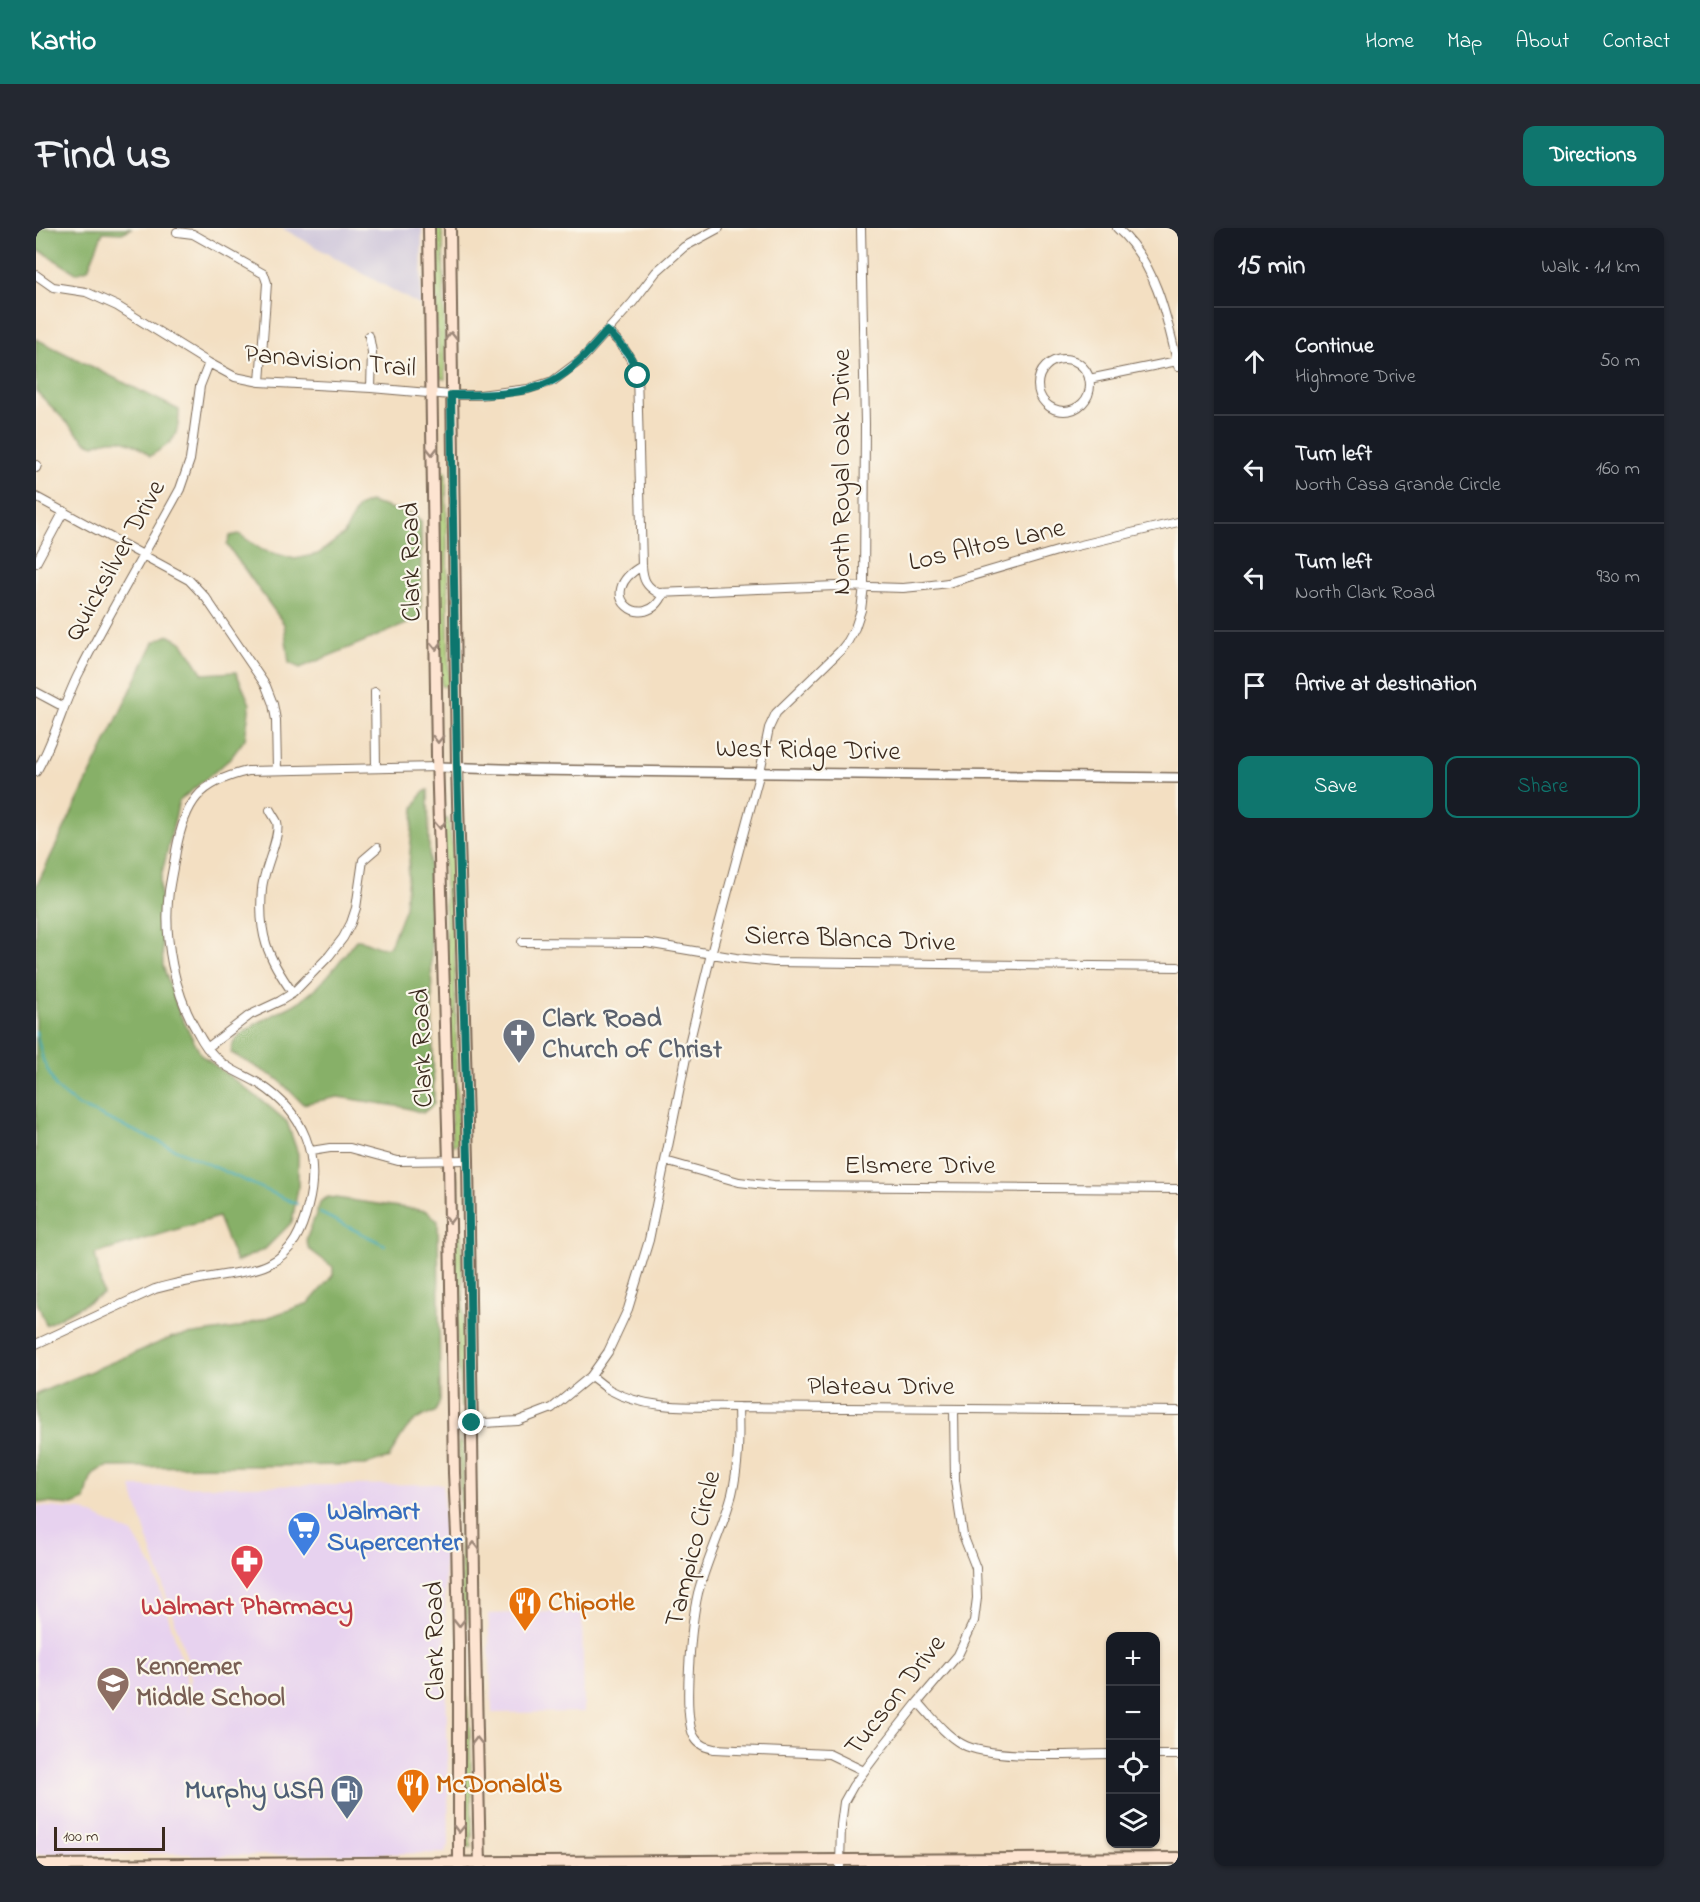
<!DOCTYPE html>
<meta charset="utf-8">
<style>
:root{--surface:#171b24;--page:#242831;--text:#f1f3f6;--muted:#9ea1a6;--line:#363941;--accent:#0f766e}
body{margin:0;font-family:"Indie Flower",sans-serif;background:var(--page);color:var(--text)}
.controls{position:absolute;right:18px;bottom:18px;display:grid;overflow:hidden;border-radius:12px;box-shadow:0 2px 4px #0004}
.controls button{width:54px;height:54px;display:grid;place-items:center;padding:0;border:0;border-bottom:2px solid var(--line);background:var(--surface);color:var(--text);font:30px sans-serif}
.scale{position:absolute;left:18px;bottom:15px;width:111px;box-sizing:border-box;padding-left:6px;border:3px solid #3b2a1e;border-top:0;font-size:16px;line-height:21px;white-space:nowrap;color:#3b2a1e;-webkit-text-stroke:4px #fbf7ec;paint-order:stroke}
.stop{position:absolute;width:18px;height:18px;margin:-14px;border:4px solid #0f766e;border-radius:50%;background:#fff}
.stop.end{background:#0f766e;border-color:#fff;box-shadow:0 2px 6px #0008}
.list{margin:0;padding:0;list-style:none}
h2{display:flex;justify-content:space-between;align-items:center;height:78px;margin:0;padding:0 24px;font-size:26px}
h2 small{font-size:20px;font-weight:400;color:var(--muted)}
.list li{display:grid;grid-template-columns:39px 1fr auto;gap:18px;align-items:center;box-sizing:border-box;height:108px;padding:0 24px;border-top:2px solid var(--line)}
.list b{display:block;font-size:22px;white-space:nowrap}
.list p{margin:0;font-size:20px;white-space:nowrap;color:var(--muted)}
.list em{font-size:20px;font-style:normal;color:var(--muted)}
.actions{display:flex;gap:12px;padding:18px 24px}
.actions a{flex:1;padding:14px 0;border:2px solid var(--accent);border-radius:12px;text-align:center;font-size:21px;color:var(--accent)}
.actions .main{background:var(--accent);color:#fff}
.icon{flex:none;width:33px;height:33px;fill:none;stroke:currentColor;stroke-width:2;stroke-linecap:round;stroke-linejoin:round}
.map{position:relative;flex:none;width:1142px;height:1638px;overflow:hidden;border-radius:12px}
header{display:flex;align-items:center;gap:36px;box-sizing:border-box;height:84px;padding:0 30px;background:var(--accent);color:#fff}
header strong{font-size:28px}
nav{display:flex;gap:33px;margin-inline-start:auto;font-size:21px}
.intro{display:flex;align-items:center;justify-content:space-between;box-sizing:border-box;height:144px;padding:0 36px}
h1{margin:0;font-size:42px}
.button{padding:15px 27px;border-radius:12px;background:var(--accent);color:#fff;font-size:21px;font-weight:700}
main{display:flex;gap:36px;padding:0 36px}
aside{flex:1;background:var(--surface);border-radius:12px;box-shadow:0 2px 4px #0004}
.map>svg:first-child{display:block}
.built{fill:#e7d2ef}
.industrial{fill:#c8bfd8}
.green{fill:#aacd76;stroke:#727c4a;stroke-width:1.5}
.forest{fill:#87b067;stroke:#616d42;stroke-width:1.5}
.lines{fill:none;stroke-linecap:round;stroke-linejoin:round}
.stream{stroke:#3baaba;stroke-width:2}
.minor-casing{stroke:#7b6957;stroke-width:10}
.tertiary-casing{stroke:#7b6957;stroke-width:12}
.secondary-casing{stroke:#7b6957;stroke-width:14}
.minor{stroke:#fff;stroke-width:8}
.tertiary{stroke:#fff;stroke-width:9}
.secondary{stroke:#fde4d1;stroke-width:10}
.oneway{stroke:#9c8778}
.route{stroke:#0f766e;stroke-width:8}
.labels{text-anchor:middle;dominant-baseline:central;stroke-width:4.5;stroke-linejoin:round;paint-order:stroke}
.street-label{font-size:27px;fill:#3b2a1e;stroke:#fbf7ec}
.worship-label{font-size:27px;font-weight:bold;fill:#5b616d;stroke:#fbf7ec;text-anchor:start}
.shop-label{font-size:27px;font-weight:bold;fill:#366cbe;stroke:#fbf7ec;text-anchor:start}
.food-label{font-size:27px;font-weight:bold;fill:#c56008;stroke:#fbf7ec;text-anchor:start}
.health-label{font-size:27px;font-weight:bold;fill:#be3a42;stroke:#fbf7ec}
.education-label{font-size:27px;font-weight:bold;fill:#785e54;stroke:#fbf7ec;text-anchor:start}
.service-label{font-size:27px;font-weight:bold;fill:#4e5e75;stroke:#fbf7ec;text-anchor:end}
</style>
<header>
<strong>Kartio</strong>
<nav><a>Home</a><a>Map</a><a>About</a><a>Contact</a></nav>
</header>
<div class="intro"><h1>Find us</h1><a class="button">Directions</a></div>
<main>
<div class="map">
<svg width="1142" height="1638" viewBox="0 0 1142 1638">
<rect width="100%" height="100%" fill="#fbf7ec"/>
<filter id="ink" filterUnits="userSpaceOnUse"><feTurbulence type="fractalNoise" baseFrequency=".0167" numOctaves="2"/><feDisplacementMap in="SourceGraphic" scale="12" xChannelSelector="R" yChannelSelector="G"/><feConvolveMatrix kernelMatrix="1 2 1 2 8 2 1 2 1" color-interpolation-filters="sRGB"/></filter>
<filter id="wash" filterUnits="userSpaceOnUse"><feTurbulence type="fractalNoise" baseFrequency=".008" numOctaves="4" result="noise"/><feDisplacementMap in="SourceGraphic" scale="24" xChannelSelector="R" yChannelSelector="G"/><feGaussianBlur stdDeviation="1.35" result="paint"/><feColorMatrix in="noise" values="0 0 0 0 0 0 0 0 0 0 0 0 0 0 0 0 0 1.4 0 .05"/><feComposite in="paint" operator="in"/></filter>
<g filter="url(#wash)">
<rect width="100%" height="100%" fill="#f3dfc2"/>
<path class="built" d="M407,1256L413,1617L409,1625L156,1628L155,1625L0,1626V1278L46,1282L97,1306L118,1342L149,1443L154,1488V1440L95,1259Z
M546,1383L548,1484L456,1485L452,1386Z"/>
<path class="industrial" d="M246,0H386L385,78L351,59Z"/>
<path class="green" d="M399,0H405L407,11L409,151L404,150L402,111L403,107C401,101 398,90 400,82C401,79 402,76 402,72L400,70L399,51L401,45L399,42V17L401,12L399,8Z
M402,243H410L413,458H405V449Z
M407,591H412L417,621L422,916L416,917Z
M417,949H420L421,952L422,986L426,1012L429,1179H425L424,1151L421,1131Z
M424,1211L427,1215C426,1274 430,1332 432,1391L429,1400H426L423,1215Z
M425,1428H429V1431L431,1477L434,1502L436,1608L434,1611L436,1619H431Z"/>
<path class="forest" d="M0,0H96L86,5L67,4L52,41L40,45L8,25L0,22Z
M0,111L143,182C143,211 137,214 114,228C97,213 80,206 58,217L50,214L0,163Z
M333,274L378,287L385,294V390L264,440L253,435L248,396L191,317L194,308L203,306L226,322L259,331L282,326L308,306L322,279Z
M132,407L147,415L167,446L200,444L214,476L209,511L194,531L143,573L124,654L127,738L143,784L165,827L228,874L251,894L262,926V960L256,994L229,1021L200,1034L182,989L59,1026L67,1066L10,1097L0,1071V659L118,414Z
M392,562L398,876L387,885L367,879L302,869L267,876L242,851L195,825C196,822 195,819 197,816C202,801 245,784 259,776C285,761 302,735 320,712C333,711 341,724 354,718L369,679L378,580L386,565Z
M292,969L391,983L402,993L404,1173L399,1184C371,1191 366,1207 353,1230L329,1237L72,1239C52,1243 54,1255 49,1272L37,1277L0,1274V1166L137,1109L201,1100L273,1075L297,1047V1039L273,1021L270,1012L285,973Z"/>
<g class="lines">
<path class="stream" d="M0,803L7,832L20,860L41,877L261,976
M284,985L349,1017"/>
</g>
</g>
<g filter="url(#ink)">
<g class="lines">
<defs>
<path id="minor" d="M1081,0C1120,35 1131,89 1142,138
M141,4L157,6L228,46L231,55L224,154
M0,47L17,59L50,64L81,78L173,135L199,149L224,154L335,160L415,167H444L492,161L517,153L546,131L597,74L620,44L648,19L683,0
M571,103C586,115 593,127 601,144L606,338C607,352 610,358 622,365L800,358L867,360L888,358L912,355L1028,321L1142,294
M333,108L336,124L335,160
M1002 157a26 26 0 1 1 52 0a26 26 0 1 1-52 0Z
M1053,151L1141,133
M0,240L1,237
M0,269L153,352L170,370L230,458L237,476L240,492L241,542
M0,335L28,283
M606,338C555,366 609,408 628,365
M0,464L28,479
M339,464L340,540
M0,544C19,512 27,475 44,443C75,381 111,322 144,261L154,232L164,158L173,135
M234,582C236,586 239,590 241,594C245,609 227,642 226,661C222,706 231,729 257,765
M486,714L610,715L700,730L738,734L1142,739
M171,820L214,787L244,773L257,765L293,728L307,710L315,695L320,680L327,632L341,620
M275,923L294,920H314L362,933L432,932
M629,933L703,954L737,958L1142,961
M0,1116L119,1061C143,1054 169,1050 194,1046C207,1044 221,1042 233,1036C257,1024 266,1002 272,978C285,928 268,885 225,857C216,851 206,847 197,842C182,834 171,822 163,807C138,766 127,710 133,663C135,649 138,636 140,623C149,574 163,554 212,543L402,539
M555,1148C561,1152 567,1158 574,1162C611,1183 661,1178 702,1179L1142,1183
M702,1179C703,1208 703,1237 696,1266C687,1300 671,1331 662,1365C656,1391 645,1490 659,1510C664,1518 670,1519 678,1521L793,1526L828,1543
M417,1197L482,1193L516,1180L555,1148L572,1124L592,1081L613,1012L652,820L675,726L724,544L733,500L740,485L805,422L812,413L819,400L825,382L828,358L829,196L825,0
M882,1474C895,1488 909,1507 926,1516C955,1532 1039,1526 1074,1526
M1120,1527H1142
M804,1638L805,1597L808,1574L817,1558L841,1526L882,1474L922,1427L938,1393L941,1370L940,1340L927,1307L923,1281L919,1252L918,1181"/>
<path id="tertiary" d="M402,539L495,542L1142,550"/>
<path id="secondary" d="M393,0L401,528L413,933L418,1245L421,1307L423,1417V1638
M414,0L421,538L432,932L439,1417L444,1638
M0,1637L1142,1630"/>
</defs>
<use href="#minor" class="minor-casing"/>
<use href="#tertiary" class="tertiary-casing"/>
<use href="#secondary" class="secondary-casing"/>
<use href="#minor" class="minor"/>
<use href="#tertiary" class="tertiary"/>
<use href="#secondary" class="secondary"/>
</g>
<defs><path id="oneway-chevron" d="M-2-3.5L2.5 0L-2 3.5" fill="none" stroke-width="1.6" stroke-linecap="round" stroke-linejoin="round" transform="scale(1.5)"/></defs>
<g class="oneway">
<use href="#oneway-chevron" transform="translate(415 108) rotate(-91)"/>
<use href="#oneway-chevron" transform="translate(396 223) rotate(89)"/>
<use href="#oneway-chevron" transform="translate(400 418) rotate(89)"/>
<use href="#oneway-chevron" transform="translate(402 511) rotate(91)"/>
<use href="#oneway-chevron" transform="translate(404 597) rotate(88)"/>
<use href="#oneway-chevron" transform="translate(414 991) rotate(89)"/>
<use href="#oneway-chevron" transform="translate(438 1318) rotate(-91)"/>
<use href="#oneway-chevron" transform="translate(423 1395) rotate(89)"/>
<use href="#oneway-chevron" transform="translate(441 1513) rotate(-91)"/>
<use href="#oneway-chevron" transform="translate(423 1601) rotate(91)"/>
</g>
</g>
<g class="lines" filter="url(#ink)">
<path class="route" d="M436,1195L432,932L421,538L415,167C448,167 486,168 516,153C538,142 555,121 571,103C585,115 598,129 602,148"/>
</g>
<defs>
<symbol id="church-pin" viewBox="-11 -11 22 30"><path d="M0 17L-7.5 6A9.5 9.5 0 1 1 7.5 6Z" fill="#6b7280" stroke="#fbf7ec"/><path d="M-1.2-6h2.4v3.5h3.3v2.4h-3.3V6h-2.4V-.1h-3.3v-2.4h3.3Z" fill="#fff"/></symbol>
<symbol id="supermarket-pin" viewBox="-11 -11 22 30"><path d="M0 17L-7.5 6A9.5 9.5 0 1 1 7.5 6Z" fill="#3f7fe0" stroke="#fbf7ec"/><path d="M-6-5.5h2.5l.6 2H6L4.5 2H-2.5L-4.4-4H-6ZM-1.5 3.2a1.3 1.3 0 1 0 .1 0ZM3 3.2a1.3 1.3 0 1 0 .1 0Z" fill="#fff"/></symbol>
<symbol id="pharmacy-pin" viewBox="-11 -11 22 30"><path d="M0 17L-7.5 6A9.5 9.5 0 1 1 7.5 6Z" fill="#e0444e" stroke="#fbf7ec"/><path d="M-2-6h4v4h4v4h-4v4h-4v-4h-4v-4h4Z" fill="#fff"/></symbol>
<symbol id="restaurant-pin" viewBox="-11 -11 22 30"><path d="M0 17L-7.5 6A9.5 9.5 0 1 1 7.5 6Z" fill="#e8710a" stroke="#fbf7ec"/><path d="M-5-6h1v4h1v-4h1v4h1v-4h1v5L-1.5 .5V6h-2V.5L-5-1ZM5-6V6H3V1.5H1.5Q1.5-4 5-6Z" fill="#fff"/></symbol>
<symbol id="school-pin" viewBox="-11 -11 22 30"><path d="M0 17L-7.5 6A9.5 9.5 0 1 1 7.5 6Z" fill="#8d6e63" stroke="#fbf7ec"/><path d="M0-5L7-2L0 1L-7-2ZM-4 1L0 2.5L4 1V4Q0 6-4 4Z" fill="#fff"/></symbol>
<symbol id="fuel-pin" viewBox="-11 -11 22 30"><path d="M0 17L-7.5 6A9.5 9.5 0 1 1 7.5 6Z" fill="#5c6f8a" stroke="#fbf7ec"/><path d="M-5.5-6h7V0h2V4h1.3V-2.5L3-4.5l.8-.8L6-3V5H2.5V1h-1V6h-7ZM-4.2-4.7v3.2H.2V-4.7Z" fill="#fff"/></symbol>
</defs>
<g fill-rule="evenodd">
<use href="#church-pin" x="464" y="788" width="38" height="52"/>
<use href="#supermarket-pin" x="249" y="1281" width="38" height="52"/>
<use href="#pharmacy-pin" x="192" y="1314" width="38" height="52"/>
<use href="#restaurant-pin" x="470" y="1356" width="38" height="52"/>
<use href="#school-pin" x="58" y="1436" width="38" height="52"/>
<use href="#restaurant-pin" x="358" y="1538" width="38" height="52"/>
<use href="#fuel-pin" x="292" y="1544" width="38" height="52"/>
</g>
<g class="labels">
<g class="street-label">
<text transform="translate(294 134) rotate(5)">Panavision Trail</text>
<text transform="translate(806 244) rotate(-90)">North Royal Oak Drive</text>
<text transform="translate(951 318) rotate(-13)">Los Altos Lane</text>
<text transform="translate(80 333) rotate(-61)">Quicksilver Drive</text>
<text transform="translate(376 334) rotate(-91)">Clark Road</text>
<text transform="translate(772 523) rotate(1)">West Ridge Drive</text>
<text transform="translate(814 712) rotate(2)">Sierra Blanca Drive</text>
<text transform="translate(387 820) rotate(-92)">Clark Road</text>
<text x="884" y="938">Elsmere Drive</text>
<text x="845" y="1159">Plateau Drive</text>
<text transform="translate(658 1321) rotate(-76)">Tampico Circle</text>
<text transform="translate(400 1413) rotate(-91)">Clark Road</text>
<text transform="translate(860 1468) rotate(-52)">Tucson Drive</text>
</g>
<g class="worship-label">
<text x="506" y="791">Clark Road<tspan x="506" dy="31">Church of Christ</tspan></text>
</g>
<g class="shop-label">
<text x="291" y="1284">Walmart<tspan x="291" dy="31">Supercenter</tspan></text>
</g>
<g class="food-label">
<text x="512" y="1375">Chipotle</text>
<text x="400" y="1557">McDonald's</text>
</g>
<g class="health-label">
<text x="211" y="1379">Walmart Pharmacy</text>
</g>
<g class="education-label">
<text x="100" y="1439">Kennemer<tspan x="100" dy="31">Middle School</tspan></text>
</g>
<g class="service-label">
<text x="288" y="1563">Murphy USA</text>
</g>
</g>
</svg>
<div class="controls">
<button>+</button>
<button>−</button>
<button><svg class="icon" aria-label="locate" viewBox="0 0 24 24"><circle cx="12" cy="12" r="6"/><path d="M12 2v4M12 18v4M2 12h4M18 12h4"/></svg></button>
<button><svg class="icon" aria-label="layers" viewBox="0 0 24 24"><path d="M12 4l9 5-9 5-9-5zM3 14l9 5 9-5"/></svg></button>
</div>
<div class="scale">100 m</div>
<div class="stop" style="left:602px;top:148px"></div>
<div class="stop end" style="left:436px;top:1195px"></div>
</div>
<aside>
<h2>15 min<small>Walk · 1.1 km</small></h2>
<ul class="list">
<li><svg class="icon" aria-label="ahead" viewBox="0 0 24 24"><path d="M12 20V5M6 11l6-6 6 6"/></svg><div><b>Continue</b><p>Highmore Drive</p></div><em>50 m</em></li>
<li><svg class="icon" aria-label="left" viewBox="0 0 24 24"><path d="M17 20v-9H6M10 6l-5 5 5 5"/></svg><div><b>Turn left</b><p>North Casa Grande Circle</p></div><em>160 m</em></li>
<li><svg class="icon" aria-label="left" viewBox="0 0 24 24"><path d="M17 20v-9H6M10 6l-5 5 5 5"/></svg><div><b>Turn left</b><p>North Clark Road</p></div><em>930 m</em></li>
<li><svg class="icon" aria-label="arrive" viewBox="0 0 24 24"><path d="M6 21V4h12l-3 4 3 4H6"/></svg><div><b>Arrive at destination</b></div></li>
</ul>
<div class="actions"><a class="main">Save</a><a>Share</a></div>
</aside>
</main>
